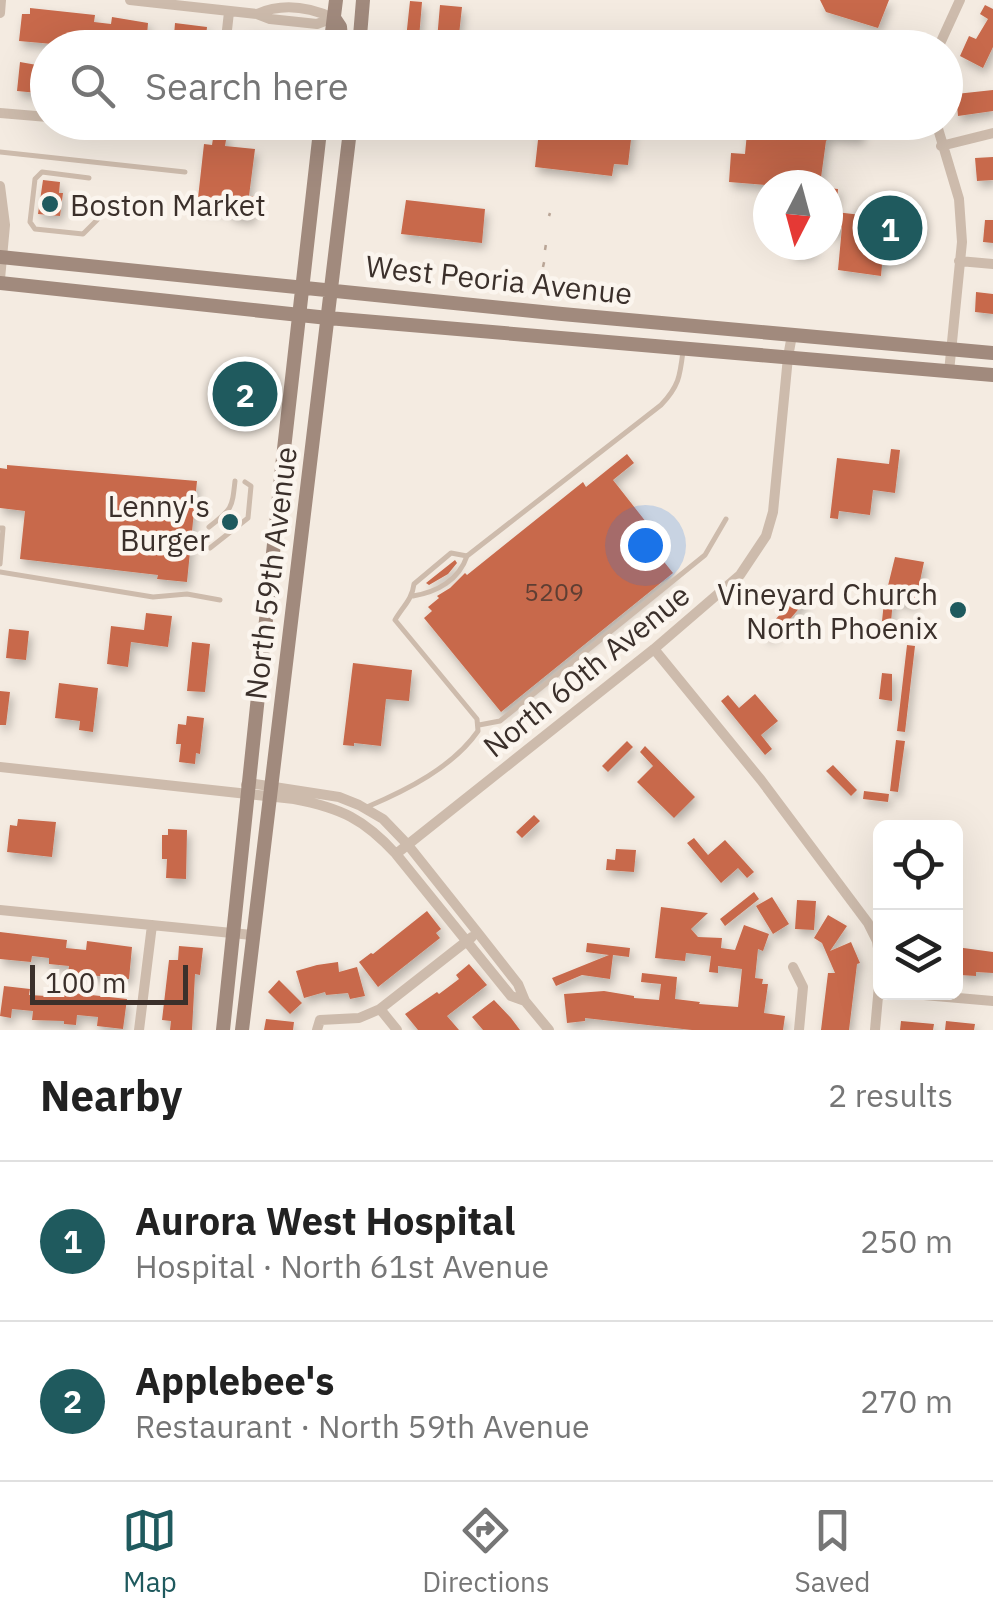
<!DOCTYPE html>
<meta charset="utf-8">
<style>
:root{--surface:#fff;--page:#f2f2f2;--text:#222;--muted:#767676;--line:#e0e0e0;--accent:#1f5a5e}
body{margin:0;font-family:"IBM Plex Sans",sans-serif;background:var(--page);color:var(--text)}
.controls{position:absolute;right:30px;bottom:30px;display:grid;overflow:hidden;border-radius:15px;box-shadow:0 10px 40px #0002}
.controls button{width:90px;height:90px;display:grid;place-items:center;padding:0;border:0;border-bottom:2px solid var(--line);background:var(--surface);color:var(--text);font:50px sans-serif}
.compass{position:absolute;left:753px;top:170px;width:90px;height:90px;border-radius:50%;background:var(--surface);box-shadow:0 10px 40px #0002;rotate:186deg}
.scale{position:absolute;left:30px;bottom:25px;width:158px;box-sizing:border-box;padding-left:10px;border:5px solid #3b302b;border-top:0;font-size:28px;line-height:35px;white-space:nowrap;color:#3b302b;-webkit-text-stroke:8px #fbf5ee;paint-order:stroke}
.you{position:absolute;left:645px;top:545px;width:35px;height:35px;margin:-25px;border:8px solid #fff;border-radius:50%;background:#1a73e8;box-shadow:0 0 0 15px #1a73e833}
.badge{display:grid;place-items:center;width:65px;height:65px;border-radius:50%;background:var(--accent);color:#fff;font-size:32px;font-weight:700}
.pin{position:absolute;translate:-50% -50%;border:5px solid #fff;box-shadow:0 2px 10px #0006}
.list{margin:0;padding:0;list-style:none}
h2{display:flex;justify-content:space-between;align-items:center;height:130px;margin:0;padding:0 40px;font-size:42px}
h2 small{font-size:32px;font-weight:400;color:var(--muted)}
.list li{display:grid;grid-template-columns:65px 1fr auto;gap:30px;align-items:center;box-sizing:border-box;height:160px;padding:0 40px;border-top:2px solid var(--line)}
.list b{display:block;font-size:38px;white-space:nowrap}
.list p{margin:0;font-size:32px;white-space:nowrap;color:var(--muted)}
.list em{font-size:32px;font-style:normal;color:var(--muted)}
.icon{flex:none;width:55px;height:55px;fill:none;stroke:currentColor;stroke-width:2;stroke-linecap:round;stroke-linejoin:round}
.map{position:relative;flex:none;width:993px;height:1030px;overflow:hidden}
.search{position:absolute;background:var(--surface);box-shadow:0 10px 40px #0002;left:30px;right:30px;top:30px;height:110px;display:flex;align-items:center;gap:25px;box-sizing:border-box;padding:0 35px;border-radius:55px;color:var(--muted);font-size:38px}
.sheet{height:450px;background:var(--surface)}
nav{display:flex;justify-content:space-around;align-items:center;box-sizing:border-box;height:140px;border-top:2px solid var(--line);background:var(--surface);font-size:28px;color:var(--muted)}
nav a{display:grid;justify-items:center;gap:5px}
nav .on{color:var(--accent)}
.map>svg:first-child{display:block}
.building{fill:#c8694b;filter:url(#shadow)}
.lines{fill:none;stroke-linecap:round;stroke-linejoin:round}
.path{stroke:#b9a596;stroke-width:2.5;stroke-dasharray:5 5;stroke-linecap:butt}
.service{stroke:#cdbbac;stroke-width:5}
.minor{stroke:#cdbbac;stroke-width:10}
.secondary{stroke:#a18a7d;stroke-width:14}
.poi-dot{fill:#1f5a5e;stroke:#fbf5ee;stroke-width:4}
.labels{text-anchor:middle;dominant-baseline:central;stroke-width:9;stroke-linejoin:round;paint-order:stroke}
.number-label{font-size:25px;fill:#5e3e33}
.poi-label{font-size:30px;fill:#3b302b;stroke:#fbf5ee;text-anchor:end}
.street-label{font-size:30px;fill:#3b302b;stroke:#fbf5ee}
</style>
<div class="map">
<svg width="993" height="1030" viewBox="0 0 993 1030">
<defs>
<filter id="shadow"><feDropShadow dx="3" dy="5.5" stdDeviation="5" flood-color="#0004"/></filter>
</defs>
<rect width="100%" height="100%" fill="#f4ebe1"/>
<path class="building" d="M820,0H889L878,28L826,12Z
M410,1L422,2L419,38L437,40L440,5L462,7L458,44L451,43V48H405Z
M985,5L993,9V47L983,68L960,56L969,36L976,39L988,19L980,14Z
M30,8L95,15L94,22L111,24L112,17L148,23L146,48H100L65,43L64,45L19,41L22,14H30Z
M175,23L207,27L205,46L173,48Z
M248,31L280,35L279,48H246Z
M20,62L48,67V94L17,91Z
M993,90V111L958,116L956,94Z
M540,122H633L628,165L614,164L612,176L535,167Z
M748,122H857L862,123L861,139L830,137L826,141L820,185H766L729,182L731,153L745,154Z
M214,132L227,134L225,146L255,149L249,196L255,197L252,219L230,216L231,211L197,207L204,144L212,145Z
M993,157V180L977,181L975,158Z
M43,180L60,182L59,193H63L60,216L38,214Z
M828,188L838,189L836,212L886,218L881,276L838,270L842,227L828,238Z
M406,200L485,209L482,243L401,234Z
M985,220H993V243L983,242Z
M791,245H820L808,255L790,254Z
M976,292L993,294V314L975,312Z
M233,370L256,373V377L264,378L261,406L252,405L251,418L225,415L228,374H233Z
M891,449L900,450L895,493L873,490L870,515L839,511L838,519L830,518L837,458L889,464Z
M627,454L634,463L613,480L661,541L653,548L673,573L501,712L424,618L432,611L428,607L439,598L437,596L450,588L465,573L467,575L583,482L586,487Z
M7,465L197,481L187,582L157,579L158,575L20,559L25,511L0,508V468L7,469Z
M895,557L924,562L915,605L893,600L891,622L882,621L884,602Z
M455,560L457,563L448,574L429,585L426,583Z
M800,594L807,599L791,618L769,638L763,632Z
M146,613L172,616L168,647L131,642L128,667L107,664L111,626L144,630Z
M9,629L29,631L26,660L6,658Z
M192,642L210,644L205,692L187,691Z
M907,645L915,646L905,732L897,731Z
M353,663L412,670L409,701L386,699L381,746L354,743V746L343,745Z
M882,673L892,674V701L879,699Z
M59,683L98,688L93,732L79,730L80,721L55,718Z
M0,691L10,692L6,725H0Z
M755,694L778,721L761,735L772,749L765,755L721,701L728,695L739,708Z
M187,716L204,718L200,754L196,753L195,764L179,762L181,744H176L178,724L186,725Z
M896,740L905,741L898,792L890,791Z
M627,741L633,747L608,772L602,766Z
M645,746L695,797L674,818L637,782L653,766L640,752Z
M833,765L857,790L851,796L826,771Z
M864,791L889,794L888,802L863,799Z
M534,815L540,821L522,838L516,832Z
M18,819L56,822L52,857L7,852L10,825L17,826Z
M168,829L187,830L186,879L166,878L167,859H162V835H168Z
M694,838L708,855L725,840L754,872L747,878L738,868L721,883L687,843Z
M616,849L636,850L634,872L606,870L607,859L615,860Z
M754,892L759,899L725,926L720,919Z
M772,897L789,924L773,934L756,906Z
M797,900L816,901L814,930L795,929Z
M661,907L708,913L691,929L698,937L722,938L721,948L735,950L744,925L769,934L763,951L758,949L755,978L763,979L762,984H768L764,1013L785,1016L783,1030H692L585,1018V1021L567,1023L564,994L604,991L634,996V998L659,1000L661,984L641,982L642,973L677,977L675,999L700,1002L699,1004L738,1007L742,969L718,966V973L709,972L711,956L686,953L685,961L655,958Z
M427,911L441,929L436,933L440,938L378,987L359,962L371,953L373,954Z
M828,915L847,926L830,951L851,942L860,963L857,964L849,1030H821L828,973H835L822,943L814,938Z
M0,932L67,940L66,948L86,950L87,941L132,947L129,979L68,973L69,966L49,964V958L32,956L31,962L0,959Z
M587,943L630,948L629,957L613,955L610,979L582,975L556,986L552,978L609,955L586,952Z
M179,946L203,948L200,975L195,974L192,1030H170L171,1021L162,1020L169,960H178Z
M956,947L993,952V973L976,972V976L960,975V970H956Z
M338,962L339,972L357,967L365,996L350,999L348,993L326,995L325,992L304,998L296,971L317,965Z
M469,964L487,985L447,1016L459,1030H418L405,1014L437,992L439,994L459,979L456,975Z
M279,980L302,1003L290,1014L268,992Z
M4,986L30,989L29,995L47,996V990L127,999L123,1029L97,1026L98,1017L77,1015L76,1025L64,1024V1021L32,1020L33,1011L12,1009L11,1018L0,1016Z
M494,1000L511,1018L520,1030H483L472,1017Z
M266,1019L294,1022L293,1030H264Z
M901,1021L934,1024L933,1030H900Z
M946,1021L975,1024L974,1030H945Z"/>
<g class="lines">
<path class="path" d="M549,216L550,213
M545,250L546,244
M543,267L545,258"/>
<path class="service" d="M0,152L185,172
M89,178L42,172L35,179L30,222L35,229L83,234L97,220
M209,527C232,509 232,509 235,481
M0,528H3L0,564
M210,548L248,518L251,486L245,482
M0,572L153,597L187,594L220,600
M413,596C437,592 459,580 467,556
M479,725L500,721L705,555L726,519
M367,807C407,790 453,767 478,731L477,719L395,620C403,606 412,600 414,584L451,553L467,556L661,405C679,386 680,376 683,351"/>
<path class="minor" d="M130,0L257,14L270,19L317,24L333,18
M0,13L1,0
M257,14C282,3 309,7 333,18
M225,48L229,12
M938,48L960,0
M0,113L48,117
M98,122L131,132
M936,122L959,199L962,242L949,372
M941,146L993,133
M0,186L5,225L0,279
M959,261L993,264
M654,649L761,780L868,923L877,941L880,962
M0,767L294,799C341,808 364,819 396,854L511,996L525,1001
M246,785L249,783L339,797L359,805L383,819L408,845L478,933L518,984L525,1001L549,1030
M396,854L654,649L740,575L766,536L773,512L788,357L792,335
M0,910L252,935
M793,967L803,987L799,1030
M889,992L993,1001
M380,1009L397,1030
M139,1030L152,925
M317,1030L320,1020L359,1018L380,1009L472,937
M875,1030L880,974"/>
<path class="secondary" d="M334,18L340,27L342,48
M330,48L336,0
M359,48L363,0
M0,257L562,314L993,353
M0,283L328,318L993,375
M223,1030L283,458L321,122
M242,1030L351,122"/>
</g>
<g class="poi-dot">
<circle cx="50" cy="204" r="10"/>
<circle cx="230" cy="522" r="10"/>
<circle cx="958" cy="610" r="10"/>
</g>
<g class="labels">
<g class="number-label">
<text x="554" y="591">5209</text>
</g>
<g class="poi-label">
<text x="70" y="204" text-anchor="start">Boston Market</text>
<text x="210" y="505">Lenny's<tspan x="210" dy="34">Burger</tspan></text>
<text x="938" y="593">Vineyard Church<tspan x="938" dy="34">North Phoenix</tspan></text>
</g>
<g class="street-label">
<text transform="translate(499 279) rotate(6)">West Peoria Avenue</text>
<text transform="translate(270 573) rotate(-83)">North 59th Avenue</text>
<text transform="translate(586 670) rotate(-39)">North 60th Avenue</text>
</g>
</g>
</svg>
<div class="controls">
<button><svg class="icon" aria-label="locate" viewBox="0 0 24 24"><circle cx="12" cy="12" r="6"/><path d="M12 2v4M12 18v4M2 12h4M18 12h4"/></svg></button>
<button><svg class="icon" aria-label="layers" viewBox="0 0 24 24"><path d="M12 4l9 5-9 5-9-5zM3 14l9 5 9-5"/></svg></button>
</div>
<svg class="compass" viewBox="-18 -18 36 36"><path d="M0-13l5 13h-10z" fill="#e53935"/><path d="M0 13l5-13h-10z" fill="#767676"/></svg>
<div class="scale">100 m</div>
<div class="you"></div>
<div class="pin badge" style="left:890px;top:228px">1</div>
<div class="pin badge" style="left:245px;top:394px">2</div>
<div class="search"><svg class="icon" aria-label="search" viewBox="0 0 24 24"><circle cx="10" cy="10" r="6"/><path d="M15 15l6 6"/></svg>Search here</div>
</div>
<section class="sheet">
<h2>Nearby<small>2 results</small></h2>
<ul class="list">
<li><span class="badge">1</span><div><b>Aurora West Hospital</b><p>Hospital · North 61st Avenue</p></div><em>250 m</em></li>
<li><span class="badge">2</span><div><b>Applebee's</b><p>Restaurant · North 59th Avenue</p></div><em>270 m</em></li>
</ul>
</section>
<nav>
<a class="on"><svg class="icon" aria-label="map" viewBox="0 0 24 24"><path d="M3 6l6-2 6 2 6-2v14l-6 2-6-2-6 2zM9 4v14M15 6v14"/></svg>Map</a>
<a><svg class="icon" aria-label="directions" viewBox="0 0 24 24"><path d="M12 3l9 9-9 9-9-9zM9 14v-3h6M13 9l2 2-2 2"/></svg>Directions</a>
<a><svg class="icon" aria-label="saved" viewBox="0 0 24 24"><path d="M7 4h10v16l-5-4-5 4z"/></svg>Saved</a>
</nav>
